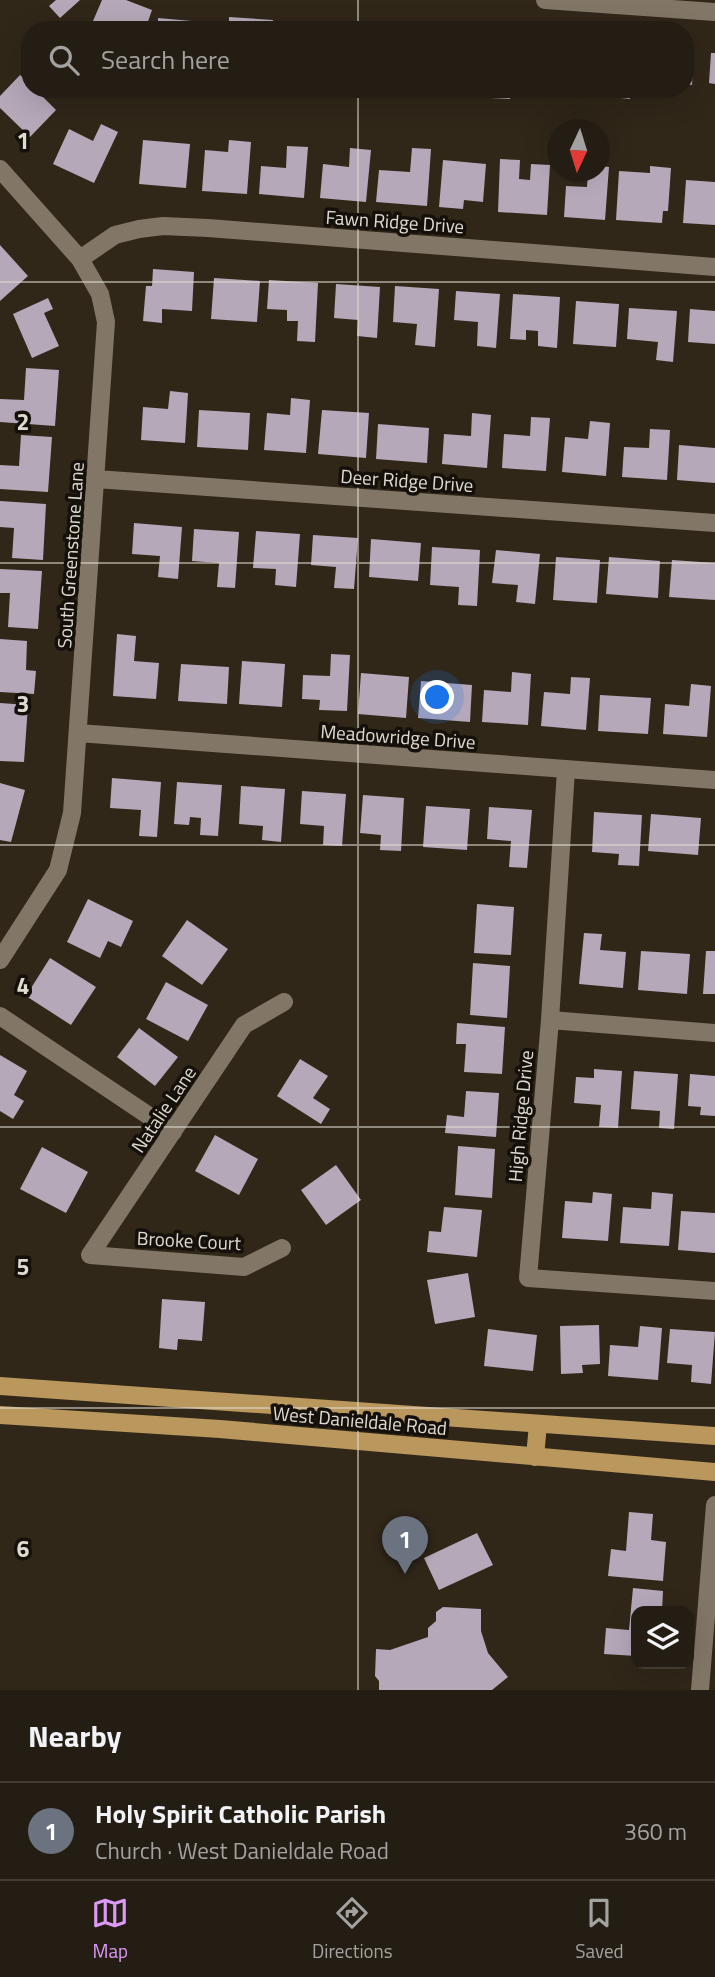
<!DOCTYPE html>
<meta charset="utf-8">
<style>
:root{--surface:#241d13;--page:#2c261c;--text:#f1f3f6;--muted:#a3a2a0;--line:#413b33;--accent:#dc99f5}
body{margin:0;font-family:"Titillium Web",sans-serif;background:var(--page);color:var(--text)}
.controls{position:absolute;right:21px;bottom:21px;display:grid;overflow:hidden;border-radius:14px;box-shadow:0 7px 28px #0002}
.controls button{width:63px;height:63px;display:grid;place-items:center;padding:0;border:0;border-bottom:2px solid var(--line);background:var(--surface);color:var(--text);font:35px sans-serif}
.compass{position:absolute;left:547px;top:119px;width:63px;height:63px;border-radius:50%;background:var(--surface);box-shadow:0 7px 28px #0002;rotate:184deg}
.you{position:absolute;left:438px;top:698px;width:24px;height:24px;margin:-18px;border:5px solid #fff;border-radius:50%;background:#1a73e8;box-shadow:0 0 0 10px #1a73e833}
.badge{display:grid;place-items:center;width:46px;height:46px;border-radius:50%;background:var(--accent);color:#fff;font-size:23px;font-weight:700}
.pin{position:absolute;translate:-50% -58px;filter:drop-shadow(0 2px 4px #0008)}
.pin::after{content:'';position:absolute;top:37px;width:24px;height:21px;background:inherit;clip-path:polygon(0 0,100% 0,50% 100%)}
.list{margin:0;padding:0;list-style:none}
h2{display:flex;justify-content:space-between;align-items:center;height:91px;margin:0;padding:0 28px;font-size:30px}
h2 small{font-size:23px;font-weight:400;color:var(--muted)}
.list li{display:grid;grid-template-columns:46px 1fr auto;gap:21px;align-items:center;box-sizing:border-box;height:98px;padding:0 28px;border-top:2px solid var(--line)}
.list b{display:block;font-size:26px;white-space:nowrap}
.list p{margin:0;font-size:23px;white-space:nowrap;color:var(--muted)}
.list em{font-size:23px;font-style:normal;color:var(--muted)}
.icon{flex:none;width:38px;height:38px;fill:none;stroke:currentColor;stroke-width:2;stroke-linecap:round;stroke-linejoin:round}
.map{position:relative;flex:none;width:715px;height:1690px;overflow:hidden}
.search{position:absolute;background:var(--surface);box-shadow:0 7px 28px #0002;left:21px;right:21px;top:21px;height:77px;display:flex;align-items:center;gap:18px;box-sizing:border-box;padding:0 24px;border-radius:28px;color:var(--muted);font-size:26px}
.sheet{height:189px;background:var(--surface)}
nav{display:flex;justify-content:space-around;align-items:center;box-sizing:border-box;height:98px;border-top:2px solid var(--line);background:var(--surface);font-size:19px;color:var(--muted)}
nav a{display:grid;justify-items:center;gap:4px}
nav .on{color:var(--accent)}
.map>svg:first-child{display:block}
.building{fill:#b4a8b9}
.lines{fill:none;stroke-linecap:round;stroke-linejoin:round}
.minor{stroke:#827767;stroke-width:18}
.major{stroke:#b9975d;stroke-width:18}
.grid{fill:none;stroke:#e0dad0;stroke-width:2;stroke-opacity:0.55}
.labels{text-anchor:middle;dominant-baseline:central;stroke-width:7;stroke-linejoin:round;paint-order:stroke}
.street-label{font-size:19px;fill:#e0dad0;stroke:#15110a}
.grid-label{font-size:23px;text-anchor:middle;font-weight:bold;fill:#e0dad0;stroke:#15110a;stroke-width:7;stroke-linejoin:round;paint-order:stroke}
</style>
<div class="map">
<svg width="715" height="1690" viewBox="0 0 715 1690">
<rect width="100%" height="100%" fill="#302719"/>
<path class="building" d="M56,0H80L60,18L49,6Z
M102,0H126L152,10L145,30H115L93,21Z
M229,17L273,20L272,30H229Z
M158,18L203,22L202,30H158Z
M287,23L334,27V30H286Z
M685,51H694L692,85L685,84Z
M711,53H715V84L709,83Z
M20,75L30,84V89H35L56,110L30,137L0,108V96Z
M492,89H511L510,99L491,98Z
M612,89H631L630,99L612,97Z
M101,124L118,132L94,183L53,164L69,129L93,141Z
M143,140L190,144L186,188L139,184Z
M229,140L251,142L247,194L202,191L205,150L228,152Z
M287,146L308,147L304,198L259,194L261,166L286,168Z
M350,148L371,150L366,202L320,198L323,164L349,167Z
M412,148L431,149L427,206L376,202L379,170L410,172Z
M500,159L520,160L519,179L530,180L531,164L550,165L547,215L498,212Z
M443,160L486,164L483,202L464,200L463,209L439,207Z
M600,166L609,167L605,220L564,217L566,186L587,187L588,172H600Z
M650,166L671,168L668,211H663L662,223L616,220L619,171L650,173Z
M686,180L715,182V225L683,223Z
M0,245L28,276L0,301Z
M153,269L194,272L192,311L162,309V323L143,321L146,286H152Z
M214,278L260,281L257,322L211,319Z
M269,280L318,283L315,342L297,341L298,321H287V310L267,309Z
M336,284L380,287L377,338L357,336L358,320L334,318Z
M395,286L439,289L435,347L415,345L417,324L393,322Z
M456,291L500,294L496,348L477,346L478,322L454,320Z
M513,294L560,297L557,348L538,346V331L526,330V340L510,339Z
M48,298L53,309L44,313L59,346L32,358L13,314Z
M576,301L619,304L616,347L573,344Z
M629,308L677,311L673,362L656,360L658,342L627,339Z
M690,309L715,311V344L688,342Z
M26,368L59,370L55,426L0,422V399L24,400Z
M170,391L188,393L185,443L141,440L143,407L168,409Z
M291,398L310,400L306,453L264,450L267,413L290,415Z
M199,410L250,413L248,450L197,447Z
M322,410L369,413L366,458L318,454Z
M472,413L491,415L487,468L442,464L444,434L471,436Z
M531,417L550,418L546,471L502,468L504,434L530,436Z
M590,421L610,423L606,476L562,472L565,437L588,439Z
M378,424L429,428L427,463L376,459Z
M650,429L670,430L667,480L622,477L624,447L649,448Z
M21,435L52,437L48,492L0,489V465L19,466Z
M679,445L715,448V483L677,480Z
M0,501L46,504L43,560L12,558L14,528L0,527Z
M134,523L182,527L178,579L158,577L160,556L132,554Z
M194,529L239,532L235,588L217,587L219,563L192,561Z
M256,531L300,534L296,587L275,585L276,569L253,568Z
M313,535L358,538L354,589L334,588L336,567L311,565Z
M371,539L421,543L418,581L369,577Z
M432,547L480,550L477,606L458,605L459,587L430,585Z
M496,550L540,554L535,604L516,602L518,585L492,583Z
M556,557L600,560L597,603L553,600Z
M609,557L660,561L658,598L606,594Z
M672,560L715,563V600L669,597Z
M0,569L42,571L38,629L8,627L10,593H0Z
M117,634L136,636L134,661L159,663L156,699L113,696Z
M0,639L27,641L26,670L36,671L34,694L0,692Z
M331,654L350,655L347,711L319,710L320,700L302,699L303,675L330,676Z
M242,661L285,664L282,707L239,704Z
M181,664L229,667L227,704L178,701Z
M512,672L531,674L528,725L482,722L484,690L511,692Z
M361,673L409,677L406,718L358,714Z
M571,677L590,678L586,730L541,726L544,692L570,694Z
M421,681L472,685L470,722L418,718Z
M691,684L711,686L707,737L663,734L665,704L689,706Z
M600,695L651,698L648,734L598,731Z
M0,703L28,705L24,762L0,761Z
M112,778L161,782L157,837L139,836L141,810L110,808Z
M177,782L222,785L218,836L200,835L201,818L190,817L189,825L174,824Z
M0,783L25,790L11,842L0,840Z
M241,786L285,789L281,842L262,840L263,826L239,824Z
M302,791L346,794L342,846L323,845L324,826L300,824Z
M363,795L404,798L401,851L380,850L381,835L360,833Z
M426,806L470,809L467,850L423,847Z
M489,807L532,810L527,868L509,867L511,841L487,839Z
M594,812L642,815L639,866L618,865L619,854L592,852Z
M651,814L701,818L698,855L648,851Z
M88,899L133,921L121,947L108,941L100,958L67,942Z
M477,904L514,907L511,955L474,953Z
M187,920L228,949L202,985L162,956Z
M584,933L602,934L600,950L626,952L623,988L579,984Z
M641,951L690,954L687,994L638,990Z
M706,951H715V994H703Z
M50,958L96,987L71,1025L26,996Z
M473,963L510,966L507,1018L470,1015Z
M166,982L208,1005L188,1041L146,1019Z
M457,1023L505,1027L502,1074L464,1072L466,1044H456Z
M139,1028L178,1057L155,1086L117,1057Z
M0,1055L27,1071L14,1095L24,1101L13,1119L0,1111Z
M300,1059L328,1076L313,1098L330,1109L321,1124L277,1096Z
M594,1069L622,1071L618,1128L599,1127L601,1105L574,1103L576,1077L594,1078Z
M634,1071L678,1074L674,1129L659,1128L660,1111L631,1109Z
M690,1074L715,1076V1116L700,1115L701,1107L688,1106Z
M466,1091L499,1093L496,1137L445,1133L447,1115L464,1117Z
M215,1135L258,1159L239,1195L195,1171Z
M458,1146L495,1149L492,1198L455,1195Z
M42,1147L88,1172L66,1213L20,1189Z
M336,1165L361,1200L326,1225L301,1190Z
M593,1192L612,1194L608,1241L562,1238L565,1201L592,1203Z
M652,1192L673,1194L669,1246L620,1243L623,1207L651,1209Z
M444,1207L482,1210L477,1257L427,1252L429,1231L441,1232Z
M681,1211L715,1213V1253L678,1250Z
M468,1273L475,1317L435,1324L427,1280Z
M162,1299L205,1302L202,1341L178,1339L177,1350L159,1348Z
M599,1325L600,1364L582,1365L583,1373L561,1374L560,1326Z
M640,1326L662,1328L658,1380L608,1376L610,1345L638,1347Z
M488,1329L537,1335L533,1371L484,1366Z
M670,1329L715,1332L711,1384L691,1382L692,1365L667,1363Z
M629,1512L653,1514L651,1540L666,1542L663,1581L608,1576L611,1549L626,1551Z
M477,1533L493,1565L439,1590L424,1558Z
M633,1588L663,1591L662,1611H636V1656L604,1654L606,1628L629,1630Z
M443,1607L481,1609V1631L488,1653L508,1677L492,1690H379V1681L375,1676L376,1649L390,1650L428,1637V1628L436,1621V1612Z"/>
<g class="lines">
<path class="minor" d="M545,0L715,12
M0,169L80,259L100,294L106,322L72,813L58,870L0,960
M80,259L115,235L139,229L163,226L208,228L715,267
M96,479L715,523
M78,733L715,780
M566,770L550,1020L528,1278L715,1291
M0,1016L173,1132
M550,1020L715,1033
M282,1248L244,1267L90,1255L244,1025L284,1002
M700,1690L715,1505"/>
<path class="major" d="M0,1386L715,1436
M0,1415L220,1429L715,1472
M535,1457L538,1424"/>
</g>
<path class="grid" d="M358,0V30M358,89V1690M0,282H715M0,563H715M0,845H715M0,1127H715M0,1408H715"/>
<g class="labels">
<g class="street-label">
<text transform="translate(395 221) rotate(4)">Fawn Ridge Drive</text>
<text transform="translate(407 480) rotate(4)">Deer Ridge Drive</text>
<text transform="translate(70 555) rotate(-86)">South Greenstone Lane</text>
<text transform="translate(398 736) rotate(4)">Meadowridge Drive</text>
<text transform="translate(163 1109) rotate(-56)">Natalie Lane</text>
<text transform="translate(520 1116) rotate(-85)">High Ridge Drive</text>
<text transform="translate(189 1240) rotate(3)">Brooke Court</text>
<text transform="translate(360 1420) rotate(5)">West Danieldale Road</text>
</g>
</g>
<g class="grid-label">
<text x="23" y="149">1</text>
<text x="23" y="430">2</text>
<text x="23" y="712">3</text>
<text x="23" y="994">4</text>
<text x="23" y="1275">5</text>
<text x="23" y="1557">6</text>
</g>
</svg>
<div class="controls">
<button><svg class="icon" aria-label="layers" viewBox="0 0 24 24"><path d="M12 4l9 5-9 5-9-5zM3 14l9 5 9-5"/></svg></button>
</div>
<svg class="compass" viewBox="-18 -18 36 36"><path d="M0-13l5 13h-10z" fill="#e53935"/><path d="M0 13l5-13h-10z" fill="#a3a2a0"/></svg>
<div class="you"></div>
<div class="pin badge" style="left:405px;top:1574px;background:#6b7280">1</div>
<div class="search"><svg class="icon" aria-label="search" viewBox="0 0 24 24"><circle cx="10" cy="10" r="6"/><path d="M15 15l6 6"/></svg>Search here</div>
</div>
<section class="sheet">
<h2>Nearby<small></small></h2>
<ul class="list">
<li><span class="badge" style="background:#6b7280">1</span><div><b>Holy Spirit Catholic Parish</b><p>Church · West Danieldale Road</p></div><em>360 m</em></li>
</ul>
</section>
<nav>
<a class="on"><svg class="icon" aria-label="map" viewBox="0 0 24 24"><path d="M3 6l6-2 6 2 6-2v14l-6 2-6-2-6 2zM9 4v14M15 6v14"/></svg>Map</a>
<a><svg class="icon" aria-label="directions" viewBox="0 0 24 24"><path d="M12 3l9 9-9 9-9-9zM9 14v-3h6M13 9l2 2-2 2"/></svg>Directions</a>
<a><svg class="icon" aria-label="saved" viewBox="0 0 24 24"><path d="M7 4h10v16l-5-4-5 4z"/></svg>Saved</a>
</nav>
